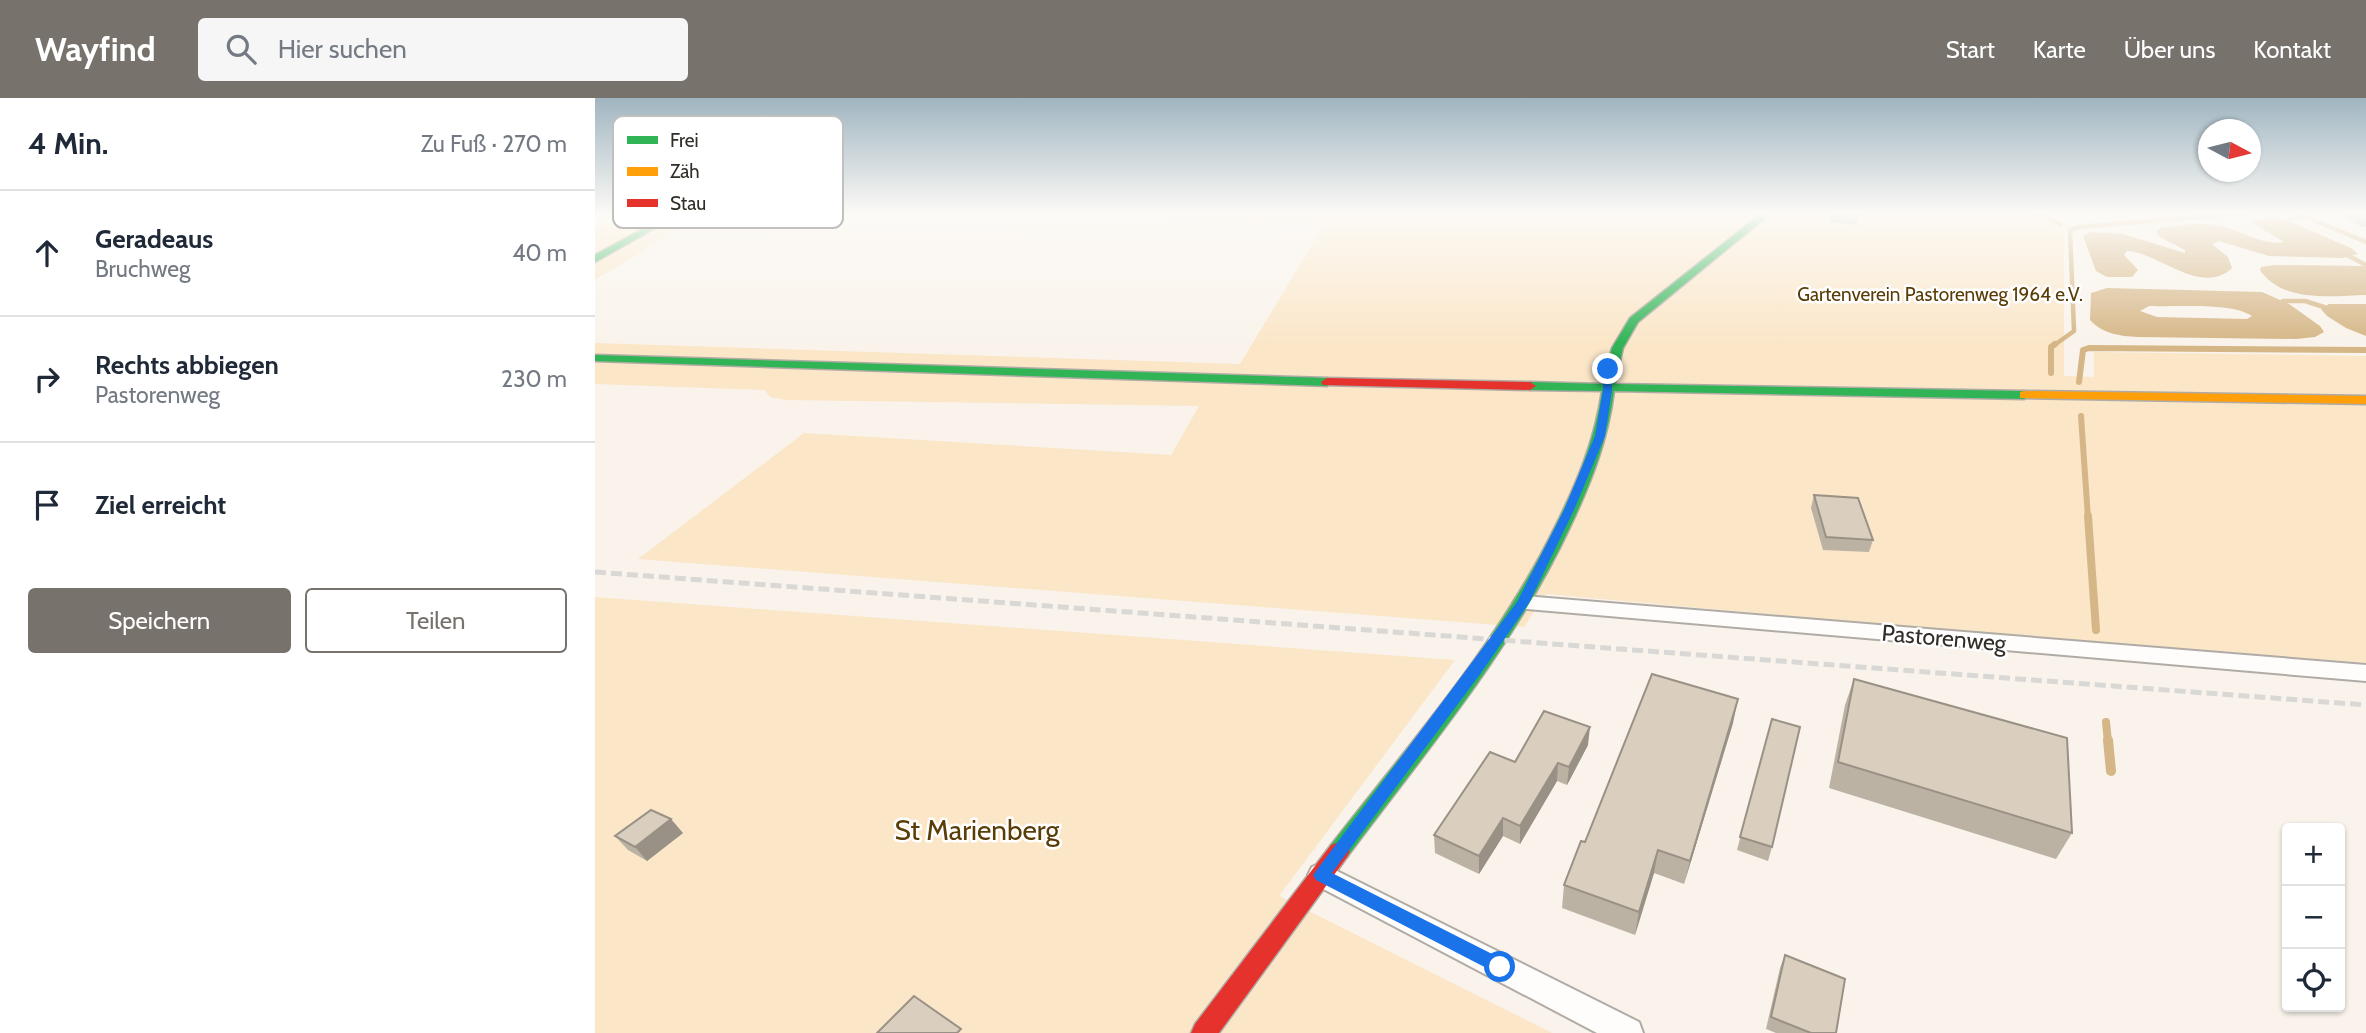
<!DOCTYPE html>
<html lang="de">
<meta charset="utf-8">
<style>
:root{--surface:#fff;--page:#f6f6f7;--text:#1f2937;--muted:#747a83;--line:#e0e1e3;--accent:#77726c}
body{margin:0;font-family:Cabin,sans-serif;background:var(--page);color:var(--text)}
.controls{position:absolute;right:21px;bottom:21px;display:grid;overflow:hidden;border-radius:7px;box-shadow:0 2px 5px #0004}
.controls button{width:63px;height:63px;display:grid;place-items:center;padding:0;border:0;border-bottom:2px solid var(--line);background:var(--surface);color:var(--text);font:35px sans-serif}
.compass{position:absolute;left:1603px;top:21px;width:63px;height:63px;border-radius:50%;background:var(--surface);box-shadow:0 2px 5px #0004;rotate:97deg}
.stop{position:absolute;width:21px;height:21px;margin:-16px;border:5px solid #1a73e8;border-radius:50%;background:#fff}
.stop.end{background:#1a73e8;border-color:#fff;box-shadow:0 2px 7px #0008}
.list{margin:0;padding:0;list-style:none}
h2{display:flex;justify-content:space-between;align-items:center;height:91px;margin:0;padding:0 28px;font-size:30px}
h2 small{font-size:23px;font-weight:400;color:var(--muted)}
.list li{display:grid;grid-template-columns:46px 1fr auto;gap:21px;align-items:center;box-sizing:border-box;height:126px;padding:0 28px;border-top:2px solid var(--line)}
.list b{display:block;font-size:26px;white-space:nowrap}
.list p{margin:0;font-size:23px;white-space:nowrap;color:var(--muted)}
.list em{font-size:23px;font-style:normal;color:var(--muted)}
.actions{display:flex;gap:14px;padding:21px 28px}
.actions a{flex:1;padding:16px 0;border:2px solid var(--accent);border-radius:7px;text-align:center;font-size:24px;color:var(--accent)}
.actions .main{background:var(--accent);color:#fff}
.icon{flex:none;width:38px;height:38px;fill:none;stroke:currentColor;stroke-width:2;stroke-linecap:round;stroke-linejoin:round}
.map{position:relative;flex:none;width:1771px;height:935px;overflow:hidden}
header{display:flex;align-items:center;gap:42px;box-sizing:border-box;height:98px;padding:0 35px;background:var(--accent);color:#fff}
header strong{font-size:33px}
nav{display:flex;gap:38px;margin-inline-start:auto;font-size:24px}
.search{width:490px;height:63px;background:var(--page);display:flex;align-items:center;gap:18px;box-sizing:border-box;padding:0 24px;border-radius:7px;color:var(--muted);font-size:26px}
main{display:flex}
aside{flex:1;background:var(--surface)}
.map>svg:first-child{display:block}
.green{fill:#fbe6c8}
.water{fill:#d5b686;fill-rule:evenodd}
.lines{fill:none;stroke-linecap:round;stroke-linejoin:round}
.stream-far3{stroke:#d5b686;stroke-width:4.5}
.stream-far2{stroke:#d5b686;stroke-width:6}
.stream-far1{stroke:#d5b686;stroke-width:8}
.stream{stroke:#d5b686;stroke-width:10}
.street-casing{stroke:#b0aca5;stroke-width:4}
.fast-casing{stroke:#b0aca5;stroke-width:3}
.slow-casing{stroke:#b0aca5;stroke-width:3}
.jam-casing{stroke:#b0aca5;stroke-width:3}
.street{fill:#fefdfc;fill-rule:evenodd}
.fast{fill:#30b455;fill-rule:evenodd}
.slow{fill:#ff9f0a;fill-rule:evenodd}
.jam{fill:#e5322d;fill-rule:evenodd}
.rail{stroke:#dad8d5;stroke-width:5;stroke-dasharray:11 5;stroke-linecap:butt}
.wall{fill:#bbb2a3}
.shaded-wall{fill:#999185}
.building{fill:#dacfbe;stroke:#999185;stroke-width:2}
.route{fill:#1a73e8}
.labels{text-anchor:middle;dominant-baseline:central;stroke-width:5;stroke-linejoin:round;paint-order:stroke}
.far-park-label{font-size:19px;fill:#593c06;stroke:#fff}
.street-label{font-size:23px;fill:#312d27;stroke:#fff}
.near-park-label{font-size:28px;fill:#593c06;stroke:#fff}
.key{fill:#fff;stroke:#c1c0be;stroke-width:2}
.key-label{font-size:19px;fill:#312d27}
</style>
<header>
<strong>Wayfind</strong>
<div class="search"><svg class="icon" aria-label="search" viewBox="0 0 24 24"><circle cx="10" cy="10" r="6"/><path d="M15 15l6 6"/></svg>Hier suchen</div>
<nav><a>Start</a><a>Karte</a><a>Über uns</a><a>Kontakt</a></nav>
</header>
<main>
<aside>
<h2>4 Min.<small>Zu Fuß · 270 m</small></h2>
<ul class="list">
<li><svg class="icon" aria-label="ahead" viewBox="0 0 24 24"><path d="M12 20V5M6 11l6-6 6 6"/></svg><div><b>Geradeaus</b><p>Bruchweg</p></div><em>40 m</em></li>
<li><svg class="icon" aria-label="right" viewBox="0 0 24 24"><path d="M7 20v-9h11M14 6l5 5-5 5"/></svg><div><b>Rechts abbiegen</b><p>Pastorenweg</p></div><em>230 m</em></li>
<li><svg class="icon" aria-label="arrive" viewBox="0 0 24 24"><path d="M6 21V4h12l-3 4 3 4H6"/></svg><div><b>Ziel erreicht</b></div></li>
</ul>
<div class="actions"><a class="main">Speichern</a><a>Teilen</a></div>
</aside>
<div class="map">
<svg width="1771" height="935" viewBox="0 0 1771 935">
<rect width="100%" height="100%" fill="#f9f3eb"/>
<path class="green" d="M40,115H109L0,182V132Z
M287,115H1445L1469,127V278L1499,279V254L1771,258V565L1444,541L951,496L929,529L43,461L209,335L576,357L604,308L191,302L175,299L170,292L0,286V245L645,266L730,125Z
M0,499L860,562L684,798L957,935H0Z"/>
<path class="water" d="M1677,119L1691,122L1756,150L1763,156L1747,160L1674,158L1624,143L1617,146L1633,159L1637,170C1606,199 1563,154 1532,153L1529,157L1543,172L1537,179H1512L1501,173L1488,138L1495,134L1528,136L1590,155V152L1565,139L1561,134L1565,130C1585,127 1605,123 1625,128C1646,132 1667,148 1689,144L1655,124Z
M1680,167L1771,168V197C1737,198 1687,205 1665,172L1666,169Z
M1512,190L1667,194L1694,206L1725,228L1729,234L1720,239L1701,241L1543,239C1525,238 1508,236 1495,222L1496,195ZM1554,208C1579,209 1638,204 1657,218L1652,221L1562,219L1545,213Z
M1734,206H1771V238L1751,230L1732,218L1726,211Z"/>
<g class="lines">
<path class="stream-far3" d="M1440,115L1465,126
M1701,115L1771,144
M1692,127L1689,125L1705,117
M1750,156L1771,167
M1688,203H1710L1729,209
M1458,248L1479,233L1475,132L1484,129L1650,115"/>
<path class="stream-far2" d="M1456,275V249L1460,246
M1484,284L1488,252L1494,250L1771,252
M1486,318L1493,420"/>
<path class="stream-far1" d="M1493,418L1501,532
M1511,624L1513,644"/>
<path class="stream" d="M1513,642L1516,673"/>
<defs>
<path id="street" d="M928,498L1771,567V583L921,510L918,505L921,500Z
M726,765L1044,924L1048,935H1002L717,785L713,777L717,769Z"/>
<path id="fast" d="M77,115H87L0,164V157Z
M1167,115H1176L1043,224L1028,250L1020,286L1429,293L1435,297L1429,301L1019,293C1013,342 996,385 975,429C918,551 831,653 752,759L744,762L736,759L733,753L736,747C816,644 903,546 960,429C982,385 1000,342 1007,293L935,292L929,288L935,284L1008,286L1017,250L1035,220Z
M0,257L732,280L738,284L732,288L0,263Z"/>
<path id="slow" d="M1429,293L1771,298V306L1425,300V294Z"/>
<path id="jam" d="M732,280L935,284L941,288L935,292L728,287L726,284Z
M744,744L752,747L755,753L752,759L624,935H596L600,926L736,747Z"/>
</defs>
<use href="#street" class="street-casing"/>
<use href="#fast" class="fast-casing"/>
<use href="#slow" class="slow-casing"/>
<use href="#jam" class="jam-casing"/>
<use href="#street" class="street"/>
<use href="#fast" class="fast"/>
<use href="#slow" class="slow"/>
<use href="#jam" class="jam"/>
<path class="rail" d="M0,474L1771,607"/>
</g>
<path class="wall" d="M1234,115H1264L1262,127L1235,124Z
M1743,115H1771V129H1767Z
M1219,397L1278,442L1274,454L1228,452L1216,410Z
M1259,581L1477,735L1461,761L1234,690L1250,607Z
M1177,621V749L1173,763L1142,752Z
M1138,625L1089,786L1059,775L1040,837L967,810L969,787L990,744Z
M993,647L972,687L962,683L925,746L908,738L884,776L840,755L839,737L920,664Z
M88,735L52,763L33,752L20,738Z
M1190,857L1241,935H1181L1171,931L1185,870Z"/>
<path class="shaded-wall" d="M1143,601L1138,625L1089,786L1095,763Z
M995,629L993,647L972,687L974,669Z
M963,665L962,683L925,746V728Z
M908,720V738L884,776V758Z
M76,721L88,735L52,763L40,749Z
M1063,752L1059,775L1040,837L1044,814Z"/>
<path class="building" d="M1238,115H1264V117Z
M1219,397L1263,400L1278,442L1231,439Z
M1057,576L1143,601L1095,763L1063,752L1044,814L969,787L986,743L990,744Z
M1259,581L1472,640L1477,735L1243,664Z
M949,613L995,629L974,669L963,665L925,728L908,720L884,758L839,737L895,654L920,664Z
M1177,621L1205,629L1177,749L1145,739Z
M56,712L76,721L40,749L20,738Z
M1190,857L1250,881L1241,935H1216L1176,919Z
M319,898L366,931L362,935H282Z"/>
<linearGradient id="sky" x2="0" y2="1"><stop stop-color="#a0b5c1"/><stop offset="0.47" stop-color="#fcfaf6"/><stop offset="1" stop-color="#fcfaf6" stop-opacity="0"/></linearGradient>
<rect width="1771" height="246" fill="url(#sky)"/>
<path class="route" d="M1013,268L1017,271V292L1010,338L979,412L934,505L886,575L737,775L911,863L914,869L911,875L905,877L721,782L718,777L922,504L969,412L1000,338L1008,292V271Z"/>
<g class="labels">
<g class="far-park-label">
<text x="1345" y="196">Gartenverein Pastorenweg 1964 e.V.</text>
</g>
<g class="street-label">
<text transform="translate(1349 540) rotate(5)">Pastorenweg</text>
</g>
<g class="near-park-label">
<text x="382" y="732">St Marienberg</text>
</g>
</g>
<rect x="18" y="18" width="230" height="112" rx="10" class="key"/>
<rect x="32" y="38" width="31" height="8" fill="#30b455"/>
<rect x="32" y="69" width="31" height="9" fill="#ff9f0a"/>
<rect x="32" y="101" width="31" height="8" fill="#e5322d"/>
<g class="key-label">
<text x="75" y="49">Frei</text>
<text x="75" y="80">Zäh</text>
<text x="75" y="112">Stau</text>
</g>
</svg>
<div class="controls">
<button>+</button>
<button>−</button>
<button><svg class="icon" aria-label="locate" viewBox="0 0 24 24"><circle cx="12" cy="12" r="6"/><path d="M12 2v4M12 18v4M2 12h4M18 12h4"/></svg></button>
</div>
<svg class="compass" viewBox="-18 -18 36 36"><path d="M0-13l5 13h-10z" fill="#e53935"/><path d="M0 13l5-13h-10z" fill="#747a83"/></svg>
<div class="stop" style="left:905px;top:869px"></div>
<div class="stop end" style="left:1013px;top:271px"></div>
</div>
</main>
